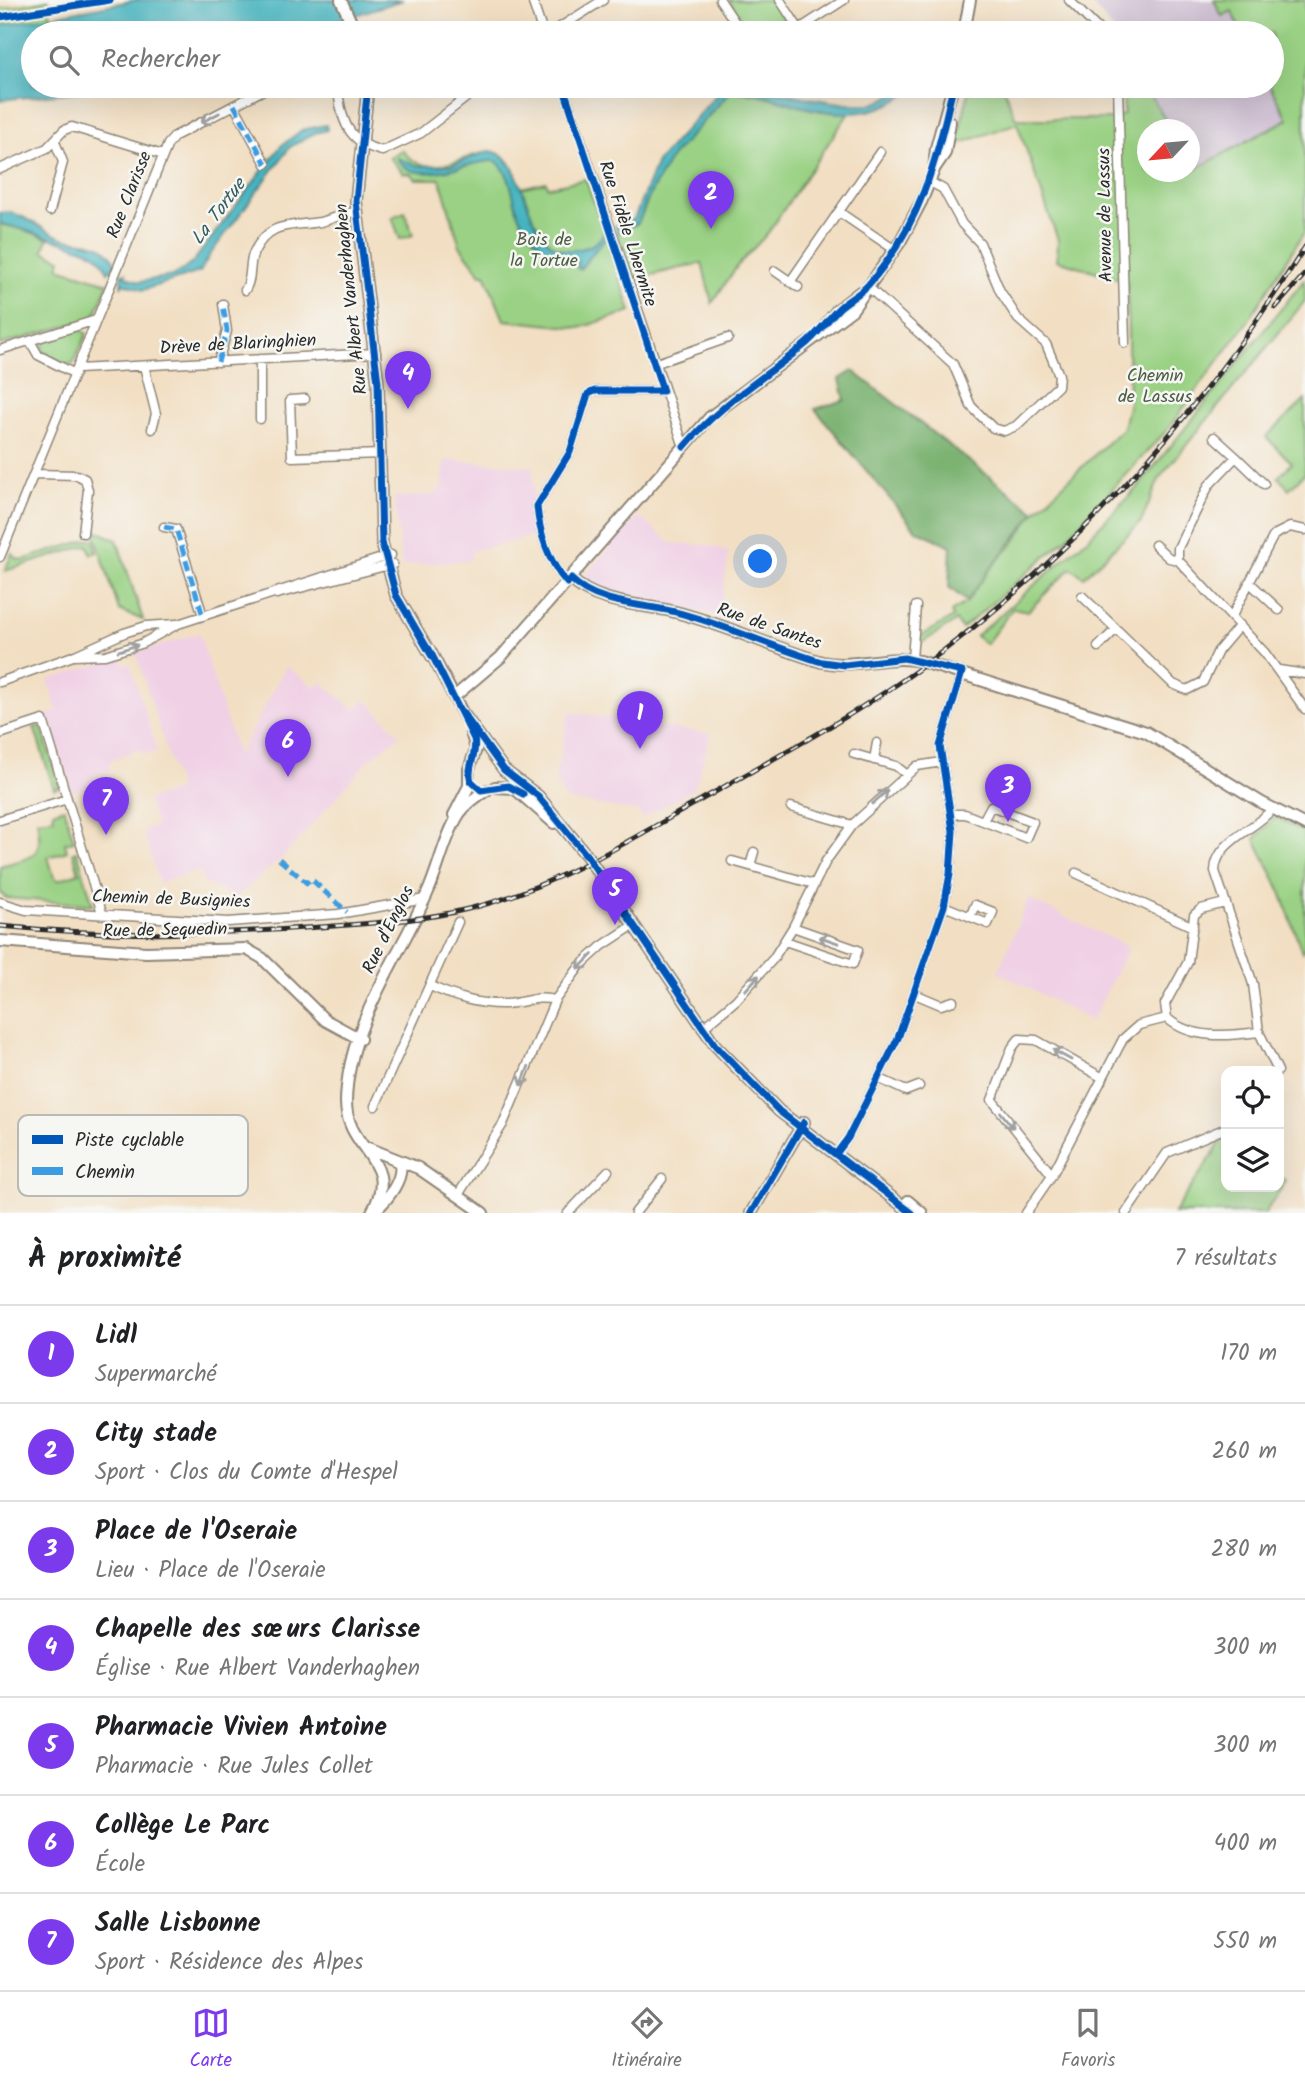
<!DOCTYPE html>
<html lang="fr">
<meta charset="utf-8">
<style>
:root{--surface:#fff;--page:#f6f6f6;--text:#202124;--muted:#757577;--line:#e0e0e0;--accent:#7c3aed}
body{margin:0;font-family:Kalam,sans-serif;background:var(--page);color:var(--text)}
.controls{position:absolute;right:21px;bottom:21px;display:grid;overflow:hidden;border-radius:14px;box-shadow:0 7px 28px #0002}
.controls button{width:63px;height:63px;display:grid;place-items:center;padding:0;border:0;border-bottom:2px solid var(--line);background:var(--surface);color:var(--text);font:35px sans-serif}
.compass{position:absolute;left:1137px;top:119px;width:63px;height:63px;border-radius:50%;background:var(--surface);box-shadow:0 7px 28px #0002;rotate:244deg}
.you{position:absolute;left:761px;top:562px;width:24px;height:24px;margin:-18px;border:5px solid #fff;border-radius:50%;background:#1a73e8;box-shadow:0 0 0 10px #1a73e833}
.badge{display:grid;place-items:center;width:46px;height:46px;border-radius:50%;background:var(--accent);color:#fff;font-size:23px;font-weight:700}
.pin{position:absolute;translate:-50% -58px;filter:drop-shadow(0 2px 4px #0008)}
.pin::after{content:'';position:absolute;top:37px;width:24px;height:21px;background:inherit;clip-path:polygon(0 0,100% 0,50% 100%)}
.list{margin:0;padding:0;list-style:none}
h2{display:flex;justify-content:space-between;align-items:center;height:91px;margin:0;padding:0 28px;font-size:30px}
h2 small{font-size:23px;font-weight:400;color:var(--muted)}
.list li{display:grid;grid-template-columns:46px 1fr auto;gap:21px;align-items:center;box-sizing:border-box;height:98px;padding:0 28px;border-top:2px solid var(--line)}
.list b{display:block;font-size:26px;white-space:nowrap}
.list p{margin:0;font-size:23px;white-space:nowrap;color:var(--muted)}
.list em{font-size:23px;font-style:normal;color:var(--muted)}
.icon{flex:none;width:38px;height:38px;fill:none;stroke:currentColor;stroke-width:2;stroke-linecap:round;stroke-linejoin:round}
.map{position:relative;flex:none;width:1305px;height:1213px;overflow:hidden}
.search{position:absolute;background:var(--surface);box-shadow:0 7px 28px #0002;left:21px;right:21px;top:21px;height:77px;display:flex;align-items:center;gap:18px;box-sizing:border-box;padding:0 24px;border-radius:38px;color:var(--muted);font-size:26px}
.sheet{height:777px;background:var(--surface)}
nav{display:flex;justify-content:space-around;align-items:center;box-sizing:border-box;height:98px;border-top:2px solid var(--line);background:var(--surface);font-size:19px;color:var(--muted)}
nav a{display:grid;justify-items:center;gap:4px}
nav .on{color:var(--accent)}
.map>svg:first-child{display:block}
.built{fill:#f0d0e5}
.industrial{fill:#cebed2}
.green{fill:#9ad184;stroke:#627e58;stroke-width:2}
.forest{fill:#7bb372;stroke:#536f4e;stroke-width:2}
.water{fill:#45b4bf;stroke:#387075;stroke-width:2}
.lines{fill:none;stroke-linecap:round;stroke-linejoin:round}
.street-casing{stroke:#8e8577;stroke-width:11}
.secondary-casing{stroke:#8e8577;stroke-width:14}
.street{stroke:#fff;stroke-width:8}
.secondary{stroke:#fff;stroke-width:10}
.rail-casing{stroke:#2b2b2b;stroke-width:5}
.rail{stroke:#f6f6f2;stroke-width:2.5;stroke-dasharray:8;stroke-linecap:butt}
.quiet{stroke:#3d9ce1;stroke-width:5;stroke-dasharray:10 5;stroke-linecap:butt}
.cycleway-casing{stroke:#f6f6f2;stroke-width:11}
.cycleway{stroke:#0057b8;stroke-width:7}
.oneway{stroke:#a0a0a0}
.labels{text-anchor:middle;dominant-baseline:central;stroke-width:5;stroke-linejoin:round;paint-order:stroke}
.street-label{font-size:18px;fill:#2b2b2b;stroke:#f6f6f2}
.park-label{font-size:18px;fill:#4c5d46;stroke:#f6f6f2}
.water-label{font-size:19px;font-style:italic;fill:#345b5f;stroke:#f6f6f2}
.key{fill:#f6f6f2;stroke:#b9b9b6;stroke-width:2}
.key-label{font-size:19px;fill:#2b2b2b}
</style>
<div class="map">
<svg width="1305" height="1213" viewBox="0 0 1305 1213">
<rect width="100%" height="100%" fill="#f6f6f2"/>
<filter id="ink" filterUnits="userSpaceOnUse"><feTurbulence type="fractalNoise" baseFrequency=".0143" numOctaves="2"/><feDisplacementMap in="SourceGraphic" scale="14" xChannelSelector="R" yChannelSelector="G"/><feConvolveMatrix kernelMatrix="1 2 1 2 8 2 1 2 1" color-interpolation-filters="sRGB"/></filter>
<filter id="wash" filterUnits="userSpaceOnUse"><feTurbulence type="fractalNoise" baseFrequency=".00686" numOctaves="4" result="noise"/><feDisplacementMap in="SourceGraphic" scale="28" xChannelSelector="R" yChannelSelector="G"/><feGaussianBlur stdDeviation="1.57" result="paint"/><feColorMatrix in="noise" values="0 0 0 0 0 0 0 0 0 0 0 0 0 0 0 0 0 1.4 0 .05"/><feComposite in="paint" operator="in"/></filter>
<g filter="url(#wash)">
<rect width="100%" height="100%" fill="#f2dfc3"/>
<path class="built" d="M445,460L532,466L537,535L470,552L472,560L402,566L394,497L434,495L442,487Z
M638,516L671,543L712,546L729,552L720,616L606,589L591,581L586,574Z
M199,633L238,756L286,666L316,688L321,682L356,710L365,699L400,735L370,759L284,856L236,897L205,884L200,870L159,883L143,830L156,825L148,800L179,790L137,656L140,652Z
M121,657L124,665L130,663L157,751L142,755L140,749L115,758L109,764L111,770L96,775L92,785L71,792L47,715L57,711L48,680Z
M569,712L711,734L695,788L643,818L637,811L566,800L555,780Z
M1028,899L1129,947L1092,1021L998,972Z"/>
<path class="industrial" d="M1089,0H1305V204L1211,226L1190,169V130L1171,129L1145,86H1272V33H1116Z"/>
<path class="green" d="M48,0L51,17L0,26V9Z
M729,0H772L788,25L775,33H750Z
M1214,0H1305V231L1248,321L1167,430L1067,538L962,629L956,621L921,643L918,638L953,617L951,612L967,602L984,575L1012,545L1035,512L1123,428L1129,402L1127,281L1057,260L1058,240L1017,123L956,145L970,86H1003L1016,119H1114L1124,114L1123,86H1145L1171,129L1148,130V172H1190L1288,119L1270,86L1272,33H1242L1232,11L1222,16Z
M731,91L757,94L800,106L850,111L768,233L738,265L712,303L702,263L634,279L617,233L638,223L652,190L672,156Z
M402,150C437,194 486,128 510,163C515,170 518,180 521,188L546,182L548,187L586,179L631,311L580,328L504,320L485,274H481L460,246L440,179H416L411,174L403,173L389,157Z
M405,212L413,235L400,239L392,217Z
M0,224L26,230L48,239L43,251L61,259L59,268L108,283L94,318L0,345Z
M1305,279V301L1160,477L1141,522L1084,577L1071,568L1028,611L1013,608L986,644L976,636L1087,539L1138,487Z
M80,329L87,334L73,364L66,365L42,351L44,339Z
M1305,400V473L1289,489L1278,477L1292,463L1266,437Z
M97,531L117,540L143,620L119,610L94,532Z
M86,540H94L97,552L91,554L88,545L5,571L12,553L17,559L23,560Z
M41,726L60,787L54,789L34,727Z
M64,808L74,841L65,843L67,851L48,857L54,877L58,880L79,873L73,852L77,851L93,905L6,898L0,893V866C33,857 45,858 37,820L54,818L53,812Z
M1275,817L1305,832V947L1302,952L1281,892L1255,839Z
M1225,1136L1226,1187H1279V1176L1286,1181L1265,1213H1174Z"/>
<path class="forest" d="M853,371L1035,512C1013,543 987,569 967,602L949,587L951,546L916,530L815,409L845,400L840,379Z"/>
<path class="water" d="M136,0H403L298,33H33V86H102L85,91L0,100V26Z
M724,86C771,86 815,103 863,105C885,106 896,86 916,86C882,117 843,118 799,106C777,100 754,89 731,91L672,156L652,190L638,223L617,233L615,226L634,219L657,162Z
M326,125L327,130L315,133L290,147L209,256L200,272L143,290L123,283L121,287V274L126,273L125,276L139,282L172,276L183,270L193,262L281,146L302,130Z
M488,151C535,152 518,268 584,248C594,245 600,241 604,231L606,237L580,269L577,268L578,261C554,260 529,239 519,216C512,198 513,175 496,161C470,159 415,190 397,158L418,166L452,165Z
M10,212C28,217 43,230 60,237C81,245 107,237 116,266L108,272C105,266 101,258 95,254C91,250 7,224 0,224V213Z"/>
</g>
<g filter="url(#ink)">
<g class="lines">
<defs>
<path id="street" d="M532,0L543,33
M720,0L742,33
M780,0L799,29
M1069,0L1102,33
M551,33L603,0
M793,33L844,0
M337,86C342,118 345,142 382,151L421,133L481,86
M563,86L684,447
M1118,86L1125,343
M234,105L266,164
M0,169L47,148L64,130L72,127L163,155
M50,211L63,162L55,142
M839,212L895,250
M775,271L798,287
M790,282L880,152
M867,286L953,364L971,406L993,428L1004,431L1016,426L1058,386L1059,375L1046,344L1018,319L1000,291L980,243L962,224L943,189L930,182
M245,290C253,278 248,264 254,252C270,220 291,227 320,222C334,219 341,213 357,212
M30,341L38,355L75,374
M0,350L96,320
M218,362L227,331L223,304
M654,364L728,338
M144,366L156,414L152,429
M78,369L376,353
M305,399L290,400L292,457L381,454
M260,419V359
M1214,437L1236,457
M35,474L77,475L85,479L88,490L83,533
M1264,484L1236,457L1209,485L1178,548V560L1265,653L1305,709
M164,527L176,529L203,616
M1155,545L1169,558L1178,560
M0,557L168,144L175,136L271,86
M1249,582L1279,610
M567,583C549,563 539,532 537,506L570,452L588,394L595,391H663
M277,594L393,564
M1082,596L1173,684L1187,690L1203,682L1218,651L1240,625
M1232,616L1274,535L1290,527L1305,530
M1098,647L1116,629
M73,656L105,655L141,644L178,624L391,555
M912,659L916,606
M1279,670L1305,674
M0,682L73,656L124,633L146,626L176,624
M0,734L43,720L102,913
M854,754L896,766L906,774
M874,760L877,743
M791,807L852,825
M1272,809C1256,830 1216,840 1215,871L1253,984L1259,1032L1278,1071
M951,814H965L1026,838L1033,822L991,806L983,821
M0,820L67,799
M732,861L814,884
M750,866L754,852
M1076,873L1193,927
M0,902L26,910L228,922L338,914L425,899
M944,906L988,924L993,912L975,905L970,917
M785,941L853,964L858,950L793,927
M430,986C455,997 478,1005 506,1004C524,1003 537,995 555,1000
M915,994L941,1005L953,1001
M1167,1018L1165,1004L1188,962L1194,915L1201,909L1225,903
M1167,1018C1191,1040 1229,1036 1259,1032
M702,1029L736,1000L773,959L793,927L826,861L852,825L917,766L942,762
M878,1078L906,1091L919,1086
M375,1106L458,922
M836,1154L848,1138L898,1038L944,906L950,874L953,831L940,746L962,672
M1052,1175L992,1100L1012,1048L1019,1039L1036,1040L1103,1078
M458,1195L503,1124L555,1000L580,966L602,946L634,925
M568,1213L608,1171
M635,1213L662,1179
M1026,1213L1052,1175L1123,1039L1139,1025L1167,1018
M1126,1213L1167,1153L1226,1128"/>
<path id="secondary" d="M341,0L356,33
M964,33L970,0
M368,86L356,201L378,383L382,543L396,595L433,658
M934,169L945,153L950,122
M824,327L837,310L860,292
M571,579C599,607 648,603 683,614C730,627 775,648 822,662C854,669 887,654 920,661L1146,732L1262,803L1305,825
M430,651L465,718
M454,697L501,657L710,417L852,310L900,242L922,200L934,170L936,148L953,86
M462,712L504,770L538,796L587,856L715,1045L779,1111L912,1213
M495,787L514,788L554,823
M454,815L469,786V769L476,749L471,732
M0,941L146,952L246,949L262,958L325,1020L360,1039
M368,1148L418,1168L483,1213
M908,1201L922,1213
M379,1207C389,1197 403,1179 400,1165L395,1160
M372,1212C402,1160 346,1151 346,1102C347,1027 398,959 427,894C439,868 444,838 459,814C466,804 477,796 487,790
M751,1213L804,1122"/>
</defs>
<use href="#street" class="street-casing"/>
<use href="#secondary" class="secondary-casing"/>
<use href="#street" class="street"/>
<use href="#secondary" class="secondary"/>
<defs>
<path id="rail" d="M1275,308L1305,274
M0,926C110,937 211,935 320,927C370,923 420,921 468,909C555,888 631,839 708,796C778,756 850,718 916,671C1074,558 1202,412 1305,247"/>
</defs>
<use href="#rail" class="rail-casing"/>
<use href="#rail" class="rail"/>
<path class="quiet" d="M234,105L266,164
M218,362L227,331L223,304
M164,527L176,529L203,616
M279,859L307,883L311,879L347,912"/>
<defs>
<path id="cycleway" d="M0,17L110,0
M368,86L356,201L378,383L382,543L396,595L433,658
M563,86L663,391H595L588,394L570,452L537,506C539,532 549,563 567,583L571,579C599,607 648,603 683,614C730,627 775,648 822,662L845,665L904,658L962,672L940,746L953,831L950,874L944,906L898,1038L848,1138L836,1154
M684,447C718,406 761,380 802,347C817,336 826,321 839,308C848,300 860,294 868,285C919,228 938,158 953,86
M429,649L474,739C478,755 466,767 471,781L481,790L508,786L523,794
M462,712L504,770L538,796L587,856L715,1045L779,1111L912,1213
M751,1213L804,1122"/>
</defs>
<use href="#cycleway" class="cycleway-casing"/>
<use href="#cycleway" class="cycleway"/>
</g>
<defs><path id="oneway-shaft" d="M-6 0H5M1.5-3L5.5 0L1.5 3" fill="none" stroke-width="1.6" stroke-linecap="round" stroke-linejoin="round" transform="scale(1.75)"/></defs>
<g class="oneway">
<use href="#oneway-shaft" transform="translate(210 118) rotate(152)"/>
<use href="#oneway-shaft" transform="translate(128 648) rotate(-17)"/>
<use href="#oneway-shaft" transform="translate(880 797) rotate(-42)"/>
<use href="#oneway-shaft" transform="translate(829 940) rotate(-161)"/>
<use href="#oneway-shaft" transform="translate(585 962) rotate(135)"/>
<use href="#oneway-shaft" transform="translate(752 983) rotate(-48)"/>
<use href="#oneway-shaft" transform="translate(1062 1055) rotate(-151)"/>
<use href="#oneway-shaft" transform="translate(525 1076) rotate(111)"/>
<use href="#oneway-shaft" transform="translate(1007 1120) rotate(51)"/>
</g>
</g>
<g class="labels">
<g class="street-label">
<text transform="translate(130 195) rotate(-68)">Rue Clarisse</text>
<text transform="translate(1106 215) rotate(-91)">Avenue de Lassus</text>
<text transform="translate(627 234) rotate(72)">Rue Fidèle Lhermite</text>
<text transform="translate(352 299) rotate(-96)">Rue Albert Vanderhaghen</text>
<text transform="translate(238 345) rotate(-3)">Drève de Blaringhien</text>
<text transform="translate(769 627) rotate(19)">Rue de Santes</text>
<text transform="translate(171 900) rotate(2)">Chemin de Busignies</text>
<text transform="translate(389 930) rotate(-64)">Rue d'Englos</text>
<text transform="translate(165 931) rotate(-1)">Rue de Sequedin</text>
</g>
<g class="park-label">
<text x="544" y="240">Bois de<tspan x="544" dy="21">la Tortue</tspan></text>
<text x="1155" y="376">Chemin<tspan x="1155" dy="21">de Lassus</tspan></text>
</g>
<g class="water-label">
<text transform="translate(219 212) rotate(-53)">La Tortue</text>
</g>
</g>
<rect x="18" y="1115" width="230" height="81" rx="10" class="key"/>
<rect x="32" y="1135" width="31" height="9" fill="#0057b8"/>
<rect x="32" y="1167" width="31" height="8" fill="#3d9ce1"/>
<g class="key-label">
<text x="75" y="1146">Piste cyclable</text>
<text x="75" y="1178">Chemin</text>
</g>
</svg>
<div class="controls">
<button><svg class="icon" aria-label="locate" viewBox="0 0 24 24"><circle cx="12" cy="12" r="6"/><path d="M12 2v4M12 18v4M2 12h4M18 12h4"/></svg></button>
<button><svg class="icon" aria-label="layers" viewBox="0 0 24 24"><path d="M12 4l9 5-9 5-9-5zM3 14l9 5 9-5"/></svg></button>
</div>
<svg class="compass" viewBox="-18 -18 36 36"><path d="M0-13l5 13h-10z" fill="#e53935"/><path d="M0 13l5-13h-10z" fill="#757577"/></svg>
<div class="you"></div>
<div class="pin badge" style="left:640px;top:749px">1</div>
<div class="pin badge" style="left:711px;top:229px">2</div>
<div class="pin badge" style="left:1008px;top:822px">3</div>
<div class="pin badge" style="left:408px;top:409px">4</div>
<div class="pin badge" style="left:615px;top:925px">5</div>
<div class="pin badge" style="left:288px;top:777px">6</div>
<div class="pin badge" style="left:106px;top:835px">7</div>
<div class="search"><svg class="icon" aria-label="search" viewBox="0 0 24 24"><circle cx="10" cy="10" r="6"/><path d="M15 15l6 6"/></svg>Rechercher</div>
</div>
<section class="sheet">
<h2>À proximité<small>7 résultats</small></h2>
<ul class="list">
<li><span class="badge">1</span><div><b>Lidl</b><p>Supermarché</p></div><em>170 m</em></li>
<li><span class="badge">2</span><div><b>City stade</b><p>Sport · Clos du Comte d'Hespel</p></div><em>260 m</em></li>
<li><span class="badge">3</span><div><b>Place de l'Oseraie</b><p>Lieu · Place de l'Oseraie</p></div><em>280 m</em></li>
<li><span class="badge">4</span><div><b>Chapelle des sœurs Clarisse</b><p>Église · Rue Albert Vanderhaghen</p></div><em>300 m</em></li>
<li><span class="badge">5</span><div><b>Pharmacie Vivien Antoine</b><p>Pharmacie · Rue Jules Collet</p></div><em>300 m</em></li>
<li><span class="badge">6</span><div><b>Collège Le Parc</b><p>École</p></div><em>400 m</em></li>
<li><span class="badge">7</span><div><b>Salle Lisbonne</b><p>Sport · Résidence des Alpes</p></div><em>550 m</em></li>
</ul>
</section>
<nav>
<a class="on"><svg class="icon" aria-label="map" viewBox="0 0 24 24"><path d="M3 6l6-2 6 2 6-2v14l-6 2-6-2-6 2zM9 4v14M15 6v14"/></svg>Carte</a>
<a><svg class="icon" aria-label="directions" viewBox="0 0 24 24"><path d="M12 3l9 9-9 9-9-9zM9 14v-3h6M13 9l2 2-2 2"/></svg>Itinéraire</a>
<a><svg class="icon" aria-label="saved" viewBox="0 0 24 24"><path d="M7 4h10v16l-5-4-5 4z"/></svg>Favoris</a>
</nav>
